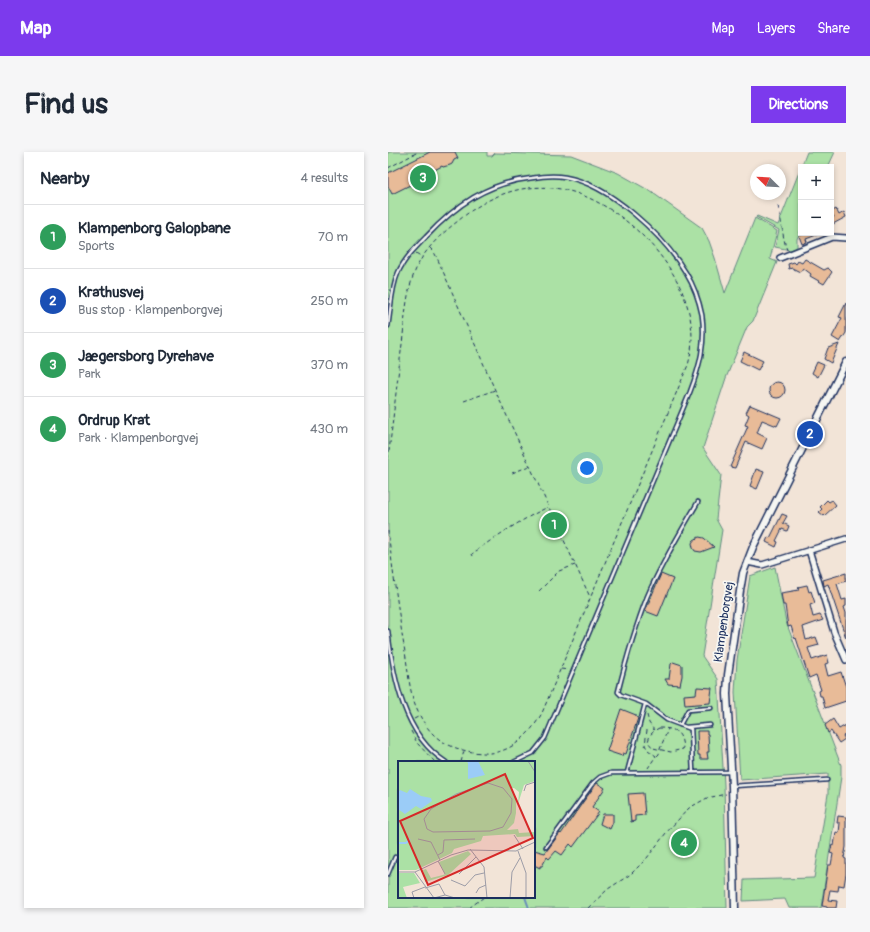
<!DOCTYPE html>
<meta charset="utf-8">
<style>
:root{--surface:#fff;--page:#f6f6f7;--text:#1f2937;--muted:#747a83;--line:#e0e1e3;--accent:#7c3aed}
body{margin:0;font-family:Pangolin,sans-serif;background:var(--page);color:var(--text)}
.controls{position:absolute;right:12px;top:12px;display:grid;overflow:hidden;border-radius:0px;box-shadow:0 2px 6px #0003}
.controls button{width:36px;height:36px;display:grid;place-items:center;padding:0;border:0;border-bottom:1px solid var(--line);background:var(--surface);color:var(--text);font:20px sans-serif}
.compass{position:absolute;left:362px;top:12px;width:36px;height:36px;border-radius:50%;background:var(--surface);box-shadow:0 2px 6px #0003;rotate:294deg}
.you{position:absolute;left:199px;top:316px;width:14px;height:14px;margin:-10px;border:3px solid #fff;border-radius:50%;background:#1a73e8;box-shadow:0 0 0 6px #1a73e833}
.badge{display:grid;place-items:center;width:26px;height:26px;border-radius:50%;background:var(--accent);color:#fff;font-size:13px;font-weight:700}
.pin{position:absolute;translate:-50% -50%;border:2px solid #fff;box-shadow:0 1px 4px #0006}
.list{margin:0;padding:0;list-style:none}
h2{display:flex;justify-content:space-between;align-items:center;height:52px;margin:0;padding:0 16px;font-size:17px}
h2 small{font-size:13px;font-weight:400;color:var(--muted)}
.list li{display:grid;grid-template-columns:26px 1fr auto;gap:12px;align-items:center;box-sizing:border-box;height:64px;padding:0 16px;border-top:1px solid var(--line)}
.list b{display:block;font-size:15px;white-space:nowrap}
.list p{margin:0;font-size:13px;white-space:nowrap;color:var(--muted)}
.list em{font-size:13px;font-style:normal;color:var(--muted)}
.map{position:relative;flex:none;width:458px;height:756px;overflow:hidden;border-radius:0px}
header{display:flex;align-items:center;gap:24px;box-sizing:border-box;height:56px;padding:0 20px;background:var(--accent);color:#fff}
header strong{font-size:19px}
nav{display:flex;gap:22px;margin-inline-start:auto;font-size:14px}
.intro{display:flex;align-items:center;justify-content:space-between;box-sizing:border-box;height:96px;padding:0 24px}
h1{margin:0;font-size:28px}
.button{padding:10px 18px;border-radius:0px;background:var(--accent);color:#fff;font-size:14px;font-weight:700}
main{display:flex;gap:24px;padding:0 24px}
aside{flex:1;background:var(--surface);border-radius:0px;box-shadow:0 2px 6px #0003}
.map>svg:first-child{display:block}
.green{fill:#abe1a5;stroke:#638882;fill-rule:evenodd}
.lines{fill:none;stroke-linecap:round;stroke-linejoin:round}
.stream{stroke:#688dba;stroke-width:2}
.building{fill:#e8bb98;stroke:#1b2f5e}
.service-casing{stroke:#1b2f5e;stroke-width:5.5}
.minor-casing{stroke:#1b2f5e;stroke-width:8}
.tertiary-casing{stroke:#1b2f5e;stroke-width:9}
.path{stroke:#1b2f5e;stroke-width:1;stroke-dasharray:4 3;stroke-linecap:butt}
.service{stroke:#f6f6f2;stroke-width:2.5}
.minor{stroke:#f6f6f2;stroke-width:5}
.tertiary{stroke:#f6f6f2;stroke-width:6}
.labels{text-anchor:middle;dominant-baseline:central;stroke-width:3.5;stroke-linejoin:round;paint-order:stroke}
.street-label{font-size:12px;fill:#1b2f5e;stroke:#f6f6f2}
.inset-river{fill:none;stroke:#9bccf7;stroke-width:2}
.inset-road{fill:none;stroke:#9c9ca7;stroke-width:1}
.view{fill:#d62828;fill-opacity:0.15;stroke:#d62828;stroke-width:2}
.inset-edge{fill:none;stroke:#1b2f5e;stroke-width:2}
</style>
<header>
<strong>Map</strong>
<nav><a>Map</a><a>Layers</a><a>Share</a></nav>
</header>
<div class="intro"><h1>Find us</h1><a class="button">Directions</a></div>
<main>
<aside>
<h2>Nearby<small>4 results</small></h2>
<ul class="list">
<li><span class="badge" style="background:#2e9e5b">1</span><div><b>Klampenborg Galopbane</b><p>Sports</p></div><em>70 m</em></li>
<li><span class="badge" style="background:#1a4fb4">2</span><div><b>Krathusvej</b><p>Bus stop · Klampenborgvej</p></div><em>250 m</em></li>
<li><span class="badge" style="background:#2e9e5b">3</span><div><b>Jægersborg Dyrehave</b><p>Park</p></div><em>370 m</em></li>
<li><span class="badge" style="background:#2e9e5b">4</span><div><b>Ordrup Krat</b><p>Park · Klampenborgvej</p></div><em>430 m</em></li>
</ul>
</aside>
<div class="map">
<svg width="458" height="756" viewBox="0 0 458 756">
<rect width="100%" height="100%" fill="#f2e4d7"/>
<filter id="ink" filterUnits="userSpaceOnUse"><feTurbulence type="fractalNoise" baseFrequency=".025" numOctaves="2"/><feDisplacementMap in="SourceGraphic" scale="8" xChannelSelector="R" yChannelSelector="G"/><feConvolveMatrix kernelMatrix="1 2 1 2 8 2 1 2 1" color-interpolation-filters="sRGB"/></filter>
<g filter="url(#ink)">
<path class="green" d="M0,0H99V4H104L107,1L183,3L230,21L262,39L314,76L321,89L327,106L337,141L367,66L389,79L382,107L389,110L365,169L359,175L338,226L315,296L333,323L328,367L334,378L314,504L330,527L336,633L339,756H0ZM11,610H146V745H11Z
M419,0H447L440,15H413V77L409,87V95L403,98L387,95L391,78L368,65L369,64L390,73Z
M387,415L398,470L453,613V625L433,756H401L397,747L355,749L356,728L426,726L440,642V622L352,628L347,540L349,508L362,424Z"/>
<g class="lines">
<path class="stream" d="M137,745L141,756"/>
</g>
<path class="building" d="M42,0H67L70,6L66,8L64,12L62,13L55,15L54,14L37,23L33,16L24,21L28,30L4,42L0,34V21Z
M448,57L451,63L456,60L458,65L443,73V67L446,65L443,60Z
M419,81H431V82L418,87L419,90L414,92L411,84Z
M417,107L436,118L440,116L444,120L436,132L422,124L423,122L415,116L412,120L404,116L401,117L400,112L406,110L408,112L410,109L414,111Z
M458,151V181L452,190L444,185L454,166L451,165Z
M451,192L443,211L436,207L440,196Z
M356,200L375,209L370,218L352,209Z
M429,210L436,213L430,225L424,221Z
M381 238a8 8 0 1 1 16 0a8 8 0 1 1-16 0Z
M362,253L393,266L389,274L374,268L369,281L379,286L374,297L358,290L347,316L342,315L360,274L357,273L361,263L358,261Z
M368,317L376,320L369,337L362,334Z
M439,348L441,350L444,348L448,353L436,364L431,360L434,357L432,355Z
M394,362L399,364L395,371L401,374L399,379L394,377L388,389L390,390L388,395L378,390L380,385L382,386Z
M311,385L316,386L326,395L313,400L307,399L305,396L304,391L306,388Z
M458,421V429L449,432L454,448L458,447V454L456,455L458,461V486L440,432L436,434L435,428Z
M273,422L285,427L270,464L257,459Z
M419,433L421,440L423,439L427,451L422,453L425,465L432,463L435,468L415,475L418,488L428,485L431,493L420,496L424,508L439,503L441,511L437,512L440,524L453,520L458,535V549L437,556L434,544H432L431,539L433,538L428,523L421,526L408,486L407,487L403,474L400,475L397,453H395L393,441L411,438L410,435Z
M285,510L294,513V524L292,533L280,532L277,527H281L283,512Z
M309,535L324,536L322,551L297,553L296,543L308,542Z
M233,557L248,563V565L250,566L238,602L235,601L234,604L219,599Z
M445,567L451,577L458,573V582L455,584L457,587L451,591L443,579L440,581L437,573Z
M309,579H319V582H320L321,600H319L320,607H312V603H310Z
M209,631L217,636L204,655L211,660L185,695L182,692L174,703L168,699L161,707L159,705L154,714H152V716L146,713V698L157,701L172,681L173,682L195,650Z
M255,641L257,663L247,664V669L243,670L240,642Z
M215,662H225V670L222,677L212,672Z
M450,664L458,665V695L456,706L458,707V722L456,734L451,733L450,739L442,738L440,748L449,749L448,756H439V755L434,754L440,713H443L445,702L442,701L444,693L446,694L448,680L451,681L452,671H449Z"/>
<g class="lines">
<defs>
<path id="service" d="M0,174C3,157 3,137 10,121C16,107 28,95 38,85C68,53 99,31 144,26C155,24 166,23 177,25C221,32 276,84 298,121C306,134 311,148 314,163C318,191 312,214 302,240L157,586L145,601L126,610
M0,479C5,525 16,584 58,610
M292,573L300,558L323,556
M299,575L322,573
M305,620L303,577L279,568L258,552L233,543L230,540C238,508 247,476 259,445C273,412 292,381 310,350
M239,621L257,552
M344,634L439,628
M158,695L205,631L212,625L223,621L343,620
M0,722L7,705"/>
<path id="minor" d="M392,106L444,85L458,86
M421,398L446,480L458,508
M359,410L374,413L458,387"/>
<path id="tertiary" d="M347,756L344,634L339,542L340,523L352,439L355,421L365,395L458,210"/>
</defs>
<use href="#service" class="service-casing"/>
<use href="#minor" class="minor-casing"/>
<use href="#tertiary" class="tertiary-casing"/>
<path class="path" d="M0,16L30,0
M390,54C394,69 394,84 399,98
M42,96L46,100L50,108L107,238L202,445
M28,101L34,105
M76,249L107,238
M0,307C5,269 9,230 14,192C17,167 18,139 28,117C36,98 53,82 70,69C97,46 129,32 165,36C220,41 282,99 298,150C305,171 306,192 300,213L154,561C142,583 122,603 95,601C77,600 58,595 45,582C37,574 31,563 27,553C21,537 20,517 17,500C10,459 5,419 0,379
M124,321L142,314
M85,404L84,402C108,384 133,368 160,355
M151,439L171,419L187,413
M173,517L180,518
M259,563L261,571L266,578
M26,567L32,564
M271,576C288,576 294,580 295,597L283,600L265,596L260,590C261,583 265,579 271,576Z
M259,578L257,593L260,598L268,604L260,616
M23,579L29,591L47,610
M269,604L271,602L272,597L280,577
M73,610L76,599
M81,756L96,745
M200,756L220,737L243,722L259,706L278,681L301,656L319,646L338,642"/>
<use href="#service" class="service"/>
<use href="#minor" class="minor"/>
<use href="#tertiary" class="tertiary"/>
</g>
</g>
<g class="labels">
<g class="street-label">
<text transform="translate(336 470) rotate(-82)">Klampenborgvej</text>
</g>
</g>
<g transform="translate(10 609)">
<rect width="137" height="137" fill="#f2e4d7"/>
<path d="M0,0H137V20L126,24L120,43L121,31L116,27H113L118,39V52L116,62L109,69L120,68L121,72L137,71V75L119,76L117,73L85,75L83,80L56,88L54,92L18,109H0ZM70,90L73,93L50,114L27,121L25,109L28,108L33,117L45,114L47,113L41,101ZM0,112H16L22,122L5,126L9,137H0Z" fill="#abe1a5"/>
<path d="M68,0H80L87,14L70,18V2ZM12,28L23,35L33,37L34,40L23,48L18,45L7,53L0,48V32L2,29L9,32Z" fill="#9bccf7"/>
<path class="inset-river" d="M0,82H8L12,78"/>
<path class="inset-road" d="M130,0L137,11M90,22L105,27L114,38L113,52L105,66L92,70L35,71L29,68L26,58L33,48L58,33ZM126,30L128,24L137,21M116,74L125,88M20,78L33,81L42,99M72,88L86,106L89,137M120,90L128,112V137M40,94L45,91L46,79L77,78M40,100L47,113M0,111H17L53,94L70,89L118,90L137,81M17,111L36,137M61,113L78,96M53,119L67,125L77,114L86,112M27,127L41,123L47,134M78,132L81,127L88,124M16,137L14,131L27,126M36,137L47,134L57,137M112,137L114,111L122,97"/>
<path class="view" d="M107,13L135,77L30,124L2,60Z"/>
<rect width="137" height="137" class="inset-edge"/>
</g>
</svg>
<div class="controls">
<button>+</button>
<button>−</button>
</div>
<svg class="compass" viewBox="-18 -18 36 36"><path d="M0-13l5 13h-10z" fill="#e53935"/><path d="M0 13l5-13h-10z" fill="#747a83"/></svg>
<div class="you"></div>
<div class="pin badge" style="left:166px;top:373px;background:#2e9e5b">1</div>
<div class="pin badge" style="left:422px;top:282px;background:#1a4fb4">2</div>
<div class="pin badge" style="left:35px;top:26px;background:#2e9e5b">3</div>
<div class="pin badge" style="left:296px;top:691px;background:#2e9e5b">4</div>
</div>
</main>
